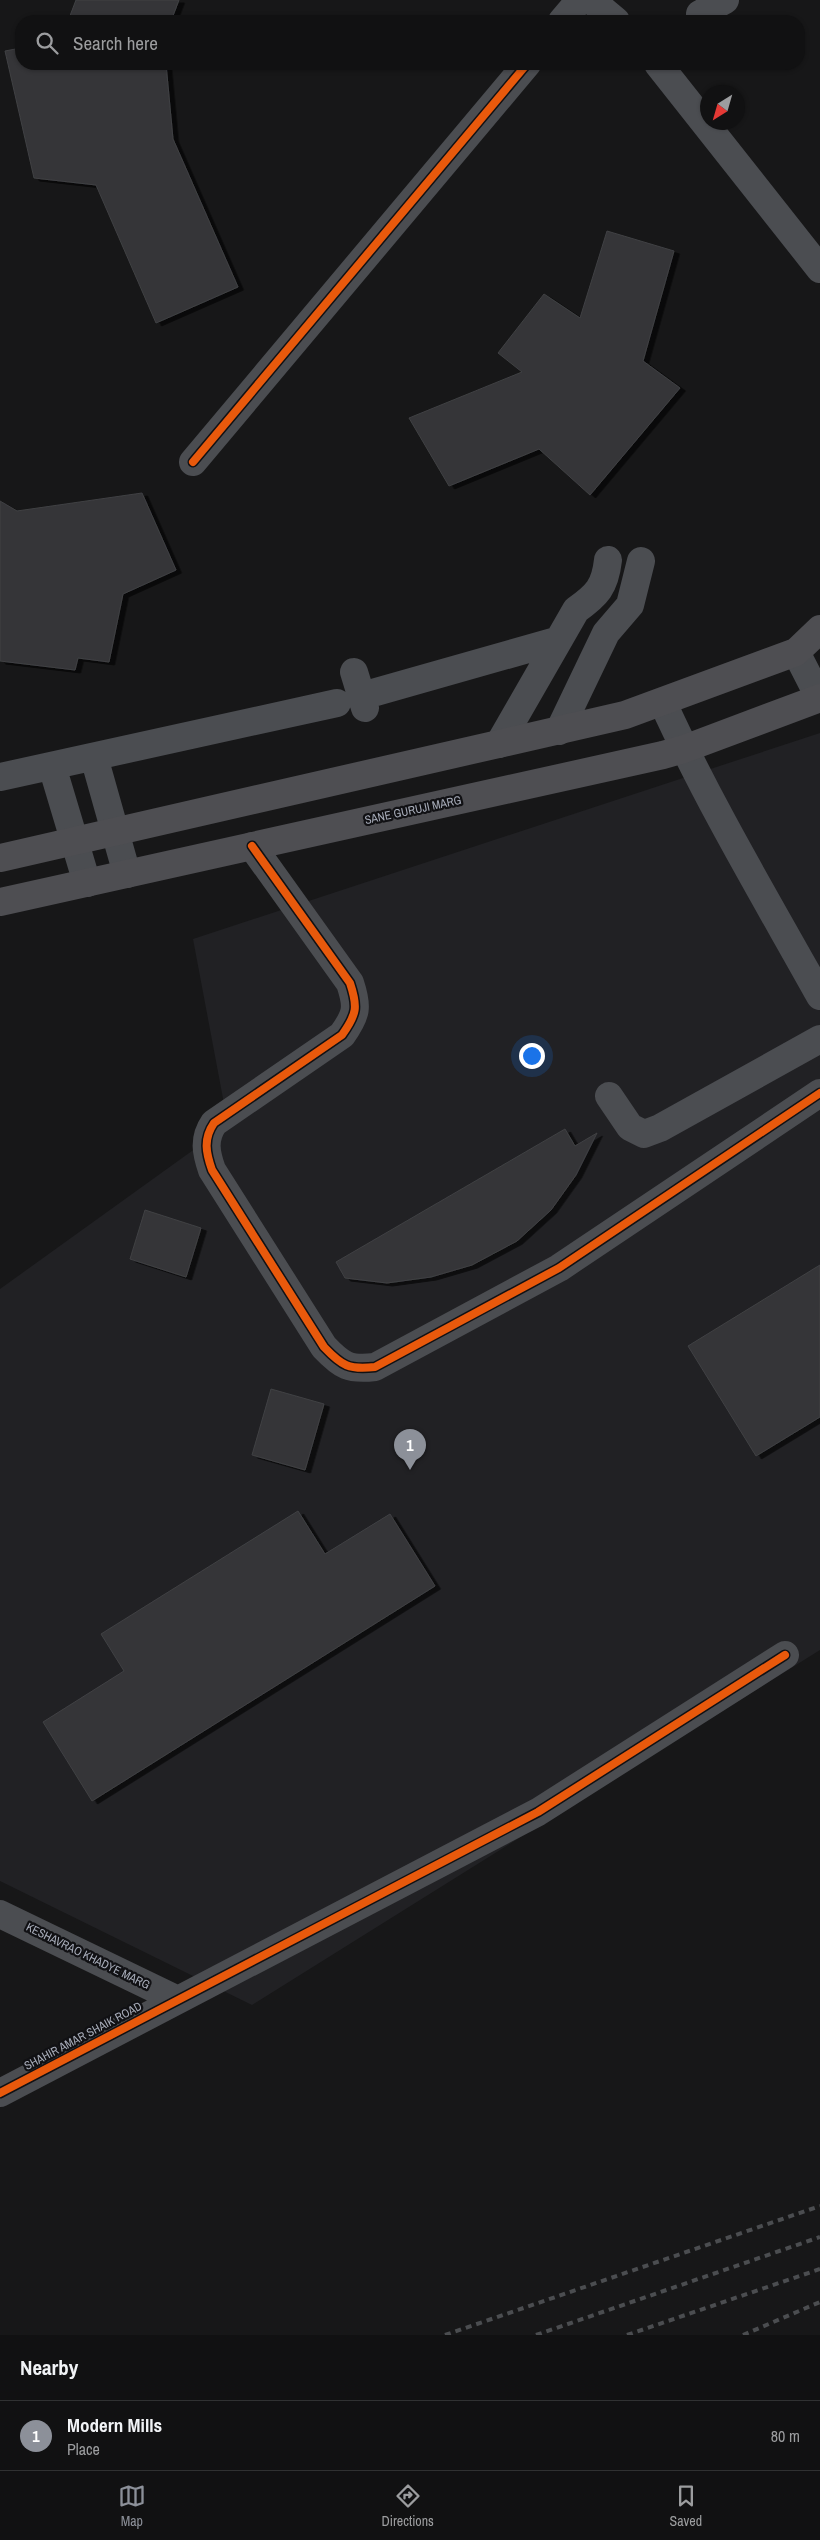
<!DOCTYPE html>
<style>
:root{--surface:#111112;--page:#1e1f20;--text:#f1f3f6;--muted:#9c9d9f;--line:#303132;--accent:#8c9099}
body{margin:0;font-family:"Archivo Narrow",sans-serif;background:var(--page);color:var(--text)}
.compass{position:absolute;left:700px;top:85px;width:45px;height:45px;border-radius:50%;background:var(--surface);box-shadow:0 1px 4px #0004;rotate:217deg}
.you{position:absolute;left:531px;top:1055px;width:18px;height:18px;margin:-12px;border:4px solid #fff;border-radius:50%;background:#1a73e8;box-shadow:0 0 0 8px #1a73e833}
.badge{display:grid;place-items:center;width:32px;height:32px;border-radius:50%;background:var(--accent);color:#fff;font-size:16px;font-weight:700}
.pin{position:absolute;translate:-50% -41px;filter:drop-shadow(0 1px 2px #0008)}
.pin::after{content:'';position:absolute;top:26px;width:18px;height:15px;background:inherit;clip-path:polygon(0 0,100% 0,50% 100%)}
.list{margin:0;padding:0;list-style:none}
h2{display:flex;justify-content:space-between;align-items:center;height:65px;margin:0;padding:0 20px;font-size:21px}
h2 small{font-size:16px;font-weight:400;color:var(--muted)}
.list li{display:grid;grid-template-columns:32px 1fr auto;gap:15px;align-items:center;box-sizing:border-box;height:70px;padding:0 20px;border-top:1px solid var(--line)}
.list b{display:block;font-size:19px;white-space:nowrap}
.list p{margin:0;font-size:16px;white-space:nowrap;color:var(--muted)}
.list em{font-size:16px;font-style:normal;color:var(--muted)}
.icon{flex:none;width:28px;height:28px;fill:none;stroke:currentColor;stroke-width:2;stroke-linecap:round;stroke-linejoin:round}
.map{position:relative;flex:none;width:820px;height:2335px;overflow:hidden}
.search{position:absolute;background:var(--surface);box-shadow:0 1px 4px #0004;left:15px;right:15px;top:15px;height:55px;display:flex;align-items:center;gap:12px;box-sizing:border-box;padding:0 18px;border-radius:20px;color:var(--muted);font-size:19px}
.sheet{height:135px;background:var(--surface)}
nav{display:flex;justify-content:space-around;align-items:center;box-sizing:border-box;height:70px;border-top:1px solid var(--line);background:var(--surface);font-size:14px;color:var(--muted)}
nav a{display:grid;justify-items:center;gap:2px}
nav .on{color:var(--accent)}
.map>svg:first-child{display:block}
.built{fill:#212124}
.building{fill:#353537;stroke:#404144;filter:url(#shadow)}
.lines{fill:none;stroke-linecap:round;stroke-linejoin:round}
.minor{stroke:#4b4d51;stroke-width:28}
.major{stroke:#4e4e52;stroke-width:28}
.rail{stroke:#4b4d50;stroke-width:4;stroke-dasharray:6 5;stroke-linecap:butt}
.cycleway-casing{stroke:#111114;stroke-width:11}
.cycleway{stroke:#e8590c;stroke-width:8}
.labels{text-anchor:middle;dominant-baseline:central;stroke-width:4.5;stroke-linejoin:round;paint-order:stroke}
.street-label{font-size:12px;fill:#a7acb9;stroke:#111114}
</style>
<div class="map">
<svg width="820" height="2335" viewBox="0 0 820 2335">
<defs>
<filter id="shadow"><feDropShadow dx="5.5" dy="3" stdDeviation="0" flood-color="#0009"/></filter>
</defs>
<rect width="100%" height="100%" fill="#171718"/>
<path class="built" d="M820,733V1650L252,2005L0,1881V1289L228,1125L193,939Z"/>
<path class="building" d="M76,0H179L171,21H68Z
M21,48V64H166L173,139L238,287L156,323L96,185L34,178L5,51Z
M607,231L674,251L643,361L680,388L590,495L539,449L449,486L409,418L522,372L498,353L544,294L580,318Z
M142,493L176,570L123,594L109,662L78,658L75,670L0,661V501L17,511Z
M565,1129L575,1146L597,1133L576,1175L551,1210L517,1241L472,1265L431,1277L387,1283L345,1278L336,1262Z
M145,1210L201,1228L186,1277L130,1259Z
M820,1265V1417L756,1456L688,1346Z
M271,1389L324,1404L305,1470L252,1455Z
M298,1511L325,1554L390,1514L435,1586L92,1801L43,1722L124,1671L101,1634Z"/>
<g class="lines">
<path class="minor" d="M591,0L616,21
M700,14L725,0
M562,21L580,0
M658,64L820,269
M193,462L527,64
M796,652L820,699
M354,672L365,708
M362,696L556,641
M663,703C709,804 766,899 820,996
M559,731L606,633L630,605L641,561
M499,744L576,610C597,595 605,587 608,560
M94,757L127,874
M52,766L87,883
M0,777L337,703
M252,846L350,983C358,1007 357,1014 342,1035L214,1123C203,1139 206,1153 212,1170L324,1347C342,1366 349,1370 375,1367L559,1268L820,1093
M609,1096L630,1127L644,1134L660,1128L820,1039
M0,1914L176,1999
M0,2093L538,1812L785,1655"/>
<path class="major" d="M0,858L625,715L796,652L820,629
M0,902L663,755L684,749L820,698"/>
<path class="rail" d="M445,2335L820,2206
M536,2335L820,2237
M627,2335L820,2269
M743,2335L820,2302"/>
<defs>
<path id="cycleway" d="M193,462L527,64
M252,846L350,983C358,1007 357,1014 342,1035L214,1123C203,1139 206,1153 212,1170L324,1347C342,1366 349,1370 375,1367L559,1268L820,1093
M0,2093L538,1812L785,1655"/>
</defs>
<use href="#cycleway" class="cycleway-casing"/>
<use href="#cycleway" class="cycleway"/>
</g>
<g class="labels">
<g class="street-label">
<text transform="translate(413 810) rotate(-12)">SANE GURUJI MARG</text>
<text transform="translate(88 1956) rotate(26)">KESHAVRAO KHADYE MARG</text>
<text transform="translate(83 2036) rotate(-28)">SHAHIR AMAR SHAIK ROAD</text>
</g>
</g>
</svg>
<svg class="compass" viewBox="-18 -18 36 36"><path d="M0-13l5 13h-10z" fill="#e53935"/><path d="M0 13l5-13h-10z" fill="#9c9d9f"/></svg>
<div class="you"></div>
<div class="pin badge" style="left:410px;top:1470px">1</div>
<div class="search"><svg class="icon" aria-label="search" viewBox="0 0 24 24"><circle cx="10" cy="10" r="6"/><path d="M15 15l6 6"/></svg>Search here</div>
</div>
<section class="sheet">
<h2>Nearby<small></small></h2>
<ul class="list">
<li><span class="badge">1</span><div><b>Modern Mills</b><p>Place</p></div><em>80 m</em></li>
</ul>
</section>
<nav>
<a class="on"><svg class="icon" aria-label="map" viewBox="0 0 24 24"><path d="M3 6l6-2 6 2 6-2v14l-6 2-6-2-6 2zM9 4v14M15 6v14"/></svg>Map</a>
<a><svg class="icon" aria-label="directions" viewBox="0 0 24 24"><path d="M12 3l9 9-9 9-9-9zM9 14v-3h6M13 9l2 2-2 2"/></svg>Directions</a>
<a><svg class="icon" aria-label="saved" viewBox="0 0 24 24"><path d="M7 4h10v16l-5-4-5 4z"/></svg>Saved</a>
</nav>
